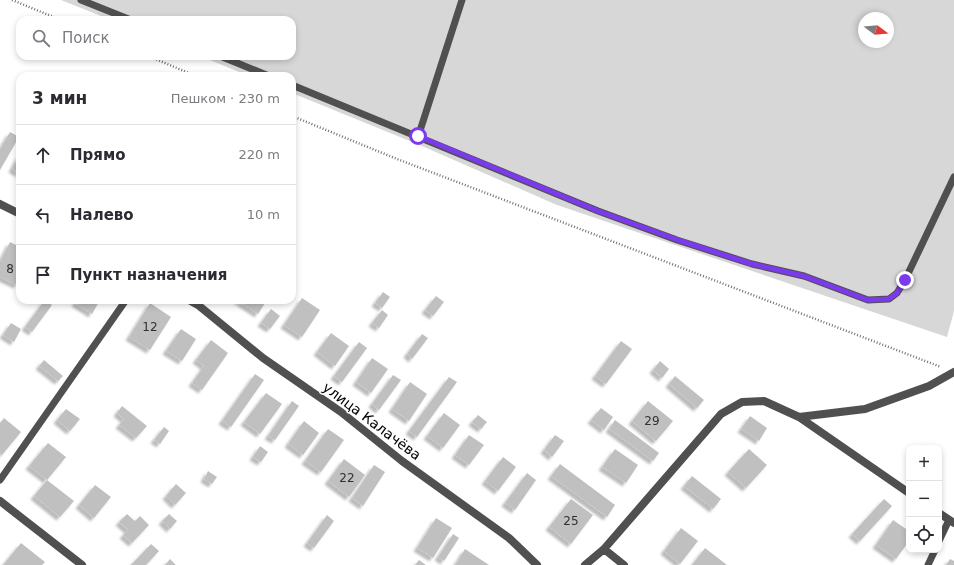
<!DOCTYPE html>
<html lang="ru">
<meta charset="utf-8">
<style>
:root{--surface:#fff;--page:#f2f2f3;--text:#2b2b33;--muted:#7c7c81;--line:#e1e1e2}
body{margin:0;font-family:"DejaVu Sans",sans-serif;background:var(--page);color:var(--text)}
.controls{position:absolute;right:12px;bottom:12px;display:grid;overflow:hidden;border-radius:8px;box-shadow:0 2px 6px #0003}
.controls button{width:36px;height:36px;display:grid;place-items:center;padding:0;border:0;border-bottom:1px solid var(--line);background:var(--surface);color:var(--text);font:20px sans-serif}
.compass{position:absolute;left:858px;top:12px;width:36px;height:36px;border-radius:50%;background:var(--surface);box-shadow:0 2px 6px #0003;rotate:106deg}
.stop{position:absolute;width:12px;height:12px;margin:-9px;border:3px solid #7c3aed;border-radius:50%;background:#fff}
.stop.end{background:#7c3aed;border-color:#fff;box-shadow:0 1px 4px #0008}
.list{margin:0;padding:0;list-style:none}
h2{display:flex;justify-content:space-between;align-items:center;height:52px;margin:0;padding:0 16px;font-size:17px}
h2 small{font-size:13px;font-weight:400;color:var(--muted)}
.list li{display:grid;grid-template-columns:26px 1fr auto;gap:12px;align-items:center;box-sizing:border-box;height:60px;padding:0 16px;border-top:1px solid var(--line)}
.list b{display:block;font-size:15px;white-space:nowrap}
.list em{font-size:13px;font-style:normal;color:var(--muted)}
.icon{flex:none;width:22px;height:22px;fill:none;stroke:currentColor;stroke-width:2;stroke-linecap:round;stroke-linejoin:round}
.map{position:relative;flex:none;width:954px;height:565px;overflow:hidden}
.search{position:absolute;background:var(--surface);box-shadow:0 2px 6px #0003;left:16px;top:16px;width:280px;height:44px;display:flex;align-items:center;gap:10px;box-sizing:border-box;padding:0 14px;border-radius:12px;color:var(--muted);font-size:15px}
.panel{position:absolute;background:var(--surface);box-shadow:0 2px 6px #0003;left:16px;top:72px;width:280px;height:232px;border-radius:12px}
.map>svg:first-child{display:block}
.green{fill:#d7d7d7;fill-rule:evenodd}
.building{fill:#c0c0c0;filter:url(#shadow)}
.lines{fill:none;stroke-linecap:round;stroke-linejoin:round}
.path{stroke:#727272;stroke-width:2.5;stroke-dasharray:1 2;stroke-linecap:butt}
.service{stroke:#505050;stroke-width:7}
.minor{stroke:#505050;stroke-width:8}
.route{stroke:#7c3aed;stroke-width:5}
.labels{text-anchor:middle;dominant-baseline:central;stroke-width:3;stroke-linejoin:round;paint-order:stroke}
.number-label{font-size:12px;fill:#303030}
.street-label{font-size:14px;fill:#000;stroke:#fff}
</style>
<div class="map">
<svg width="954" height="565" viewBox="0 0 954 565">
<defs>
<filter id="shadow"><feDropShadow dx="-3.5" dy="3.5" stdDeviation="1" flood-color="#0004"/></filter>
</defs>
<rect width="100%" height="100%" fill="#fff"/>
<path class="green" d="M61,0H954V311L947,337L557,205L422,146L292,93V76H249L200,56H292V20H111ZM864,18H888V42H864Z"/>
<path class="building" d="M10,132L19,137L0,170V149Z
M20,154V174L12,169Z
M10,242L20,247V280L17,285L0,277V262Z
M383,292L390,297L382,308L375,303Z
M436,296L444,302L433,316L425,310Z
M302,298L320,310L302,337L284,325Z
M45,300L52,305L32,332L25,327Z
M77,300H100L92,314L75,303Z
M237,300H267L258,314Z
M150,303L171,317L150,350L129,337Z
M271,309L280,316L270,329L261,323Z
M382,310L388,315L379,328L372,323Z
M11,323L21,329L14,342L3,335Z
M181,329L196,339L182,361L166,351Z
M331,333L349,346L335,366L317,352Z
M422,334L428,338L412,359L407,354Z
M211,340L228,353L202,390L192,383L204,366L196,360Z
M621,341L632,349L606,384L595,376Z
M359,342L367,348L342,382L334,376Z
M372,358L388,369L371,393L356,382Z
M44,360L63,376L58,381L39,366Z
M660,361L669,369L662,378L653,370Z
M255,374L264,380L231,427L222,421Z
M393,375L401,380L379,410L372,404Z
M675,376L704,400L697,408L669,384Z
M449,377L457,382L417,437L409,431Z
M410,382L427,394L409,421L392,409Z
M266,393L282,404L260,434L244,422Z
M292,401L299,406L275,440L268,436Z
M648,401L673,421L656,441L632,421Z
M122,406L147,426L136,438L119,425L124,419L117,413Z
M601,408L613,417L604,430L591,420Z
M66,409L80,419L70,431L57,420Z
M444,413L460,425L443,448L427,436Z
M478,415L487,422L481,429L472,422Z
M750,416L767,428L759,441L741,429Z
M4,418L21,432L2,455L0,453V423Z
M615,420L659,453L653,461L609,429Z
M304,421L319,433L303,455L288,444Z
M164,427L169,431L160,444L154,440Z
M328,429L344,440L321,472L305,461Z
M469,435L484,445L469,465L455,455Z
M555,435L564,441L552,457L544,450Z
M48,443L66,457L47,480L74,501L60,517L34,496L47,480L29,466Z
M260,446L268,452L261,462L253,457Z
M615,449L638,465L626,483L602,467Z
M749,449L767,465L746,488L728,472Z
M503,457L516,467L498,491L485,481Z
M344,459L365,475L349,497L328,481Z
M560,464L615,505L607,517L551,476Z
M374,465L385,472L363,506L352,498Z
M208,471L217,477L212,484L204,479Z
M527,473L536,480L515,510L505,503Z
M692,476L721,499L713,509L684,486Z
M176,484L186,493L175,505L166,496Z
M95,485L111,497L94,518L79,505Z
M571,499L593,515L571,544L549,527Z
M884,499L892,506L860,541L852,534Z
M127,514L135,521L140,516L149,525L132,543L123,535L128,530L119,522Z
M169,514L177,521L170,529L162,521Z
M327,515L334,521L314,548L307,543Z
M436,518L452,528L433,558L417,548Z
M893,520L909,531V541L896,559L876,545Z
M681,528L698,541L680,564L664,551Z
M453,534L459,538L444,561L438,557Z
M21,543L45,562L42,565H3Z
M151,544L159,551L146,565H131Z
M705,548L727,565H692Z
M465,549L489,565H455Z
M170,559L176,565H165Z
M950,559L954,561V565H946Z
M419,560L426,565H415Z"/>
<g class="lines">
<path class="path" d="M12,0L61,20
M148,56L196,76
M292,116L397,159L941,367"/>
<path class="service" d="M81,0L131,20
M220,56L269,76
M292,85L598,211L677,240L752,264L804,276L868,300L889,299L897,293L905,280L954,177
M418,137L462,0
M0,480L126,300
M939,541L949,520
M928,565L935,550"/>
<path class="minor" d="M0,204L20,214
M189,300L198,305L263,358L341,412L402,461L509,538L537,565
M799,417L865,409L929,386L954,372
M0,501L82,565
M939,513L954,523
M604,549L624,565
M585,565L604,549L721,414L742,402L764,401L799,417L909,493"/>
</g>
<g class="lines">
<path class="route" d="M418,136L598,211L678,240L752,264L804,276L868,300L889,299L897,293L905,280"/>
</g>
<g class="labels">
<g class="number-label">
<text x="10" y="269">8</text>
<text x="150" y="327">12</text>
<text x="652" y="421">29</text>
<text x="347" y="478">22</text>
<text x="571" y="521">25</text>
</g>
<g class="street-label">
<text transform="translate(372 421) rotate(37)">улица Калачёва</text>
</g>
</g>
</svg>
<div class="controls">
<button>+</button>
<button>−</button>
<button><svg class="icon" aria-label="locate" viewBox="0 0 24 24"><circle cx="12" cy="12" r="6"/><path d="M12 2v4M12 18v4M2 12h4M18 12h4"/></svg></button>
</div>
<svg class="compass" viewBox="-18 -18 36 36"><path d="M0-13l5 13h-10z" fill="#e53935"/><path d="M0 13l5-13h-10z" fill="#7c7c81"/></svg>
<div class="stop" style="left:418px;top:136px"></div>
<div class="stop end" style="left:905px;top:280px"></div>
<div class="search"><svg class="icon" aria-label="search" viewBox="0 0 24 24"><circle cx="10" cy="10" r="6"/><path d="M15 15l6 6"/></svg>Поиск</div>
<section class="panel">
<h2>3 мин<small>Пешком · 230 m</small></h2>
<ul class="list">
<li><svg class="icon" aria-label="ahead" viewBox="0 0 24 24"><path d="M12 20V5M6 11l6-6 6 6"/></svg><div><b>Прямо</b></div><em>220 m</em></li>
<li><svg class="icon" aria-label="left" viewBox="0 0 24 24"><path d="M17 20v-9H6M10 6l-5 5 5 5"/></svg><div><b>Налево</b></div><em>10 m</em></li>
<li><svg class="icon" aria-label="arrive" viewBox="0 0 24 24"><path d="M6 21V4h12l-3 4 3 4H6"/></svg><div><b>Пункт назначения</b></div></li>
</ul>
</section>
</div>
